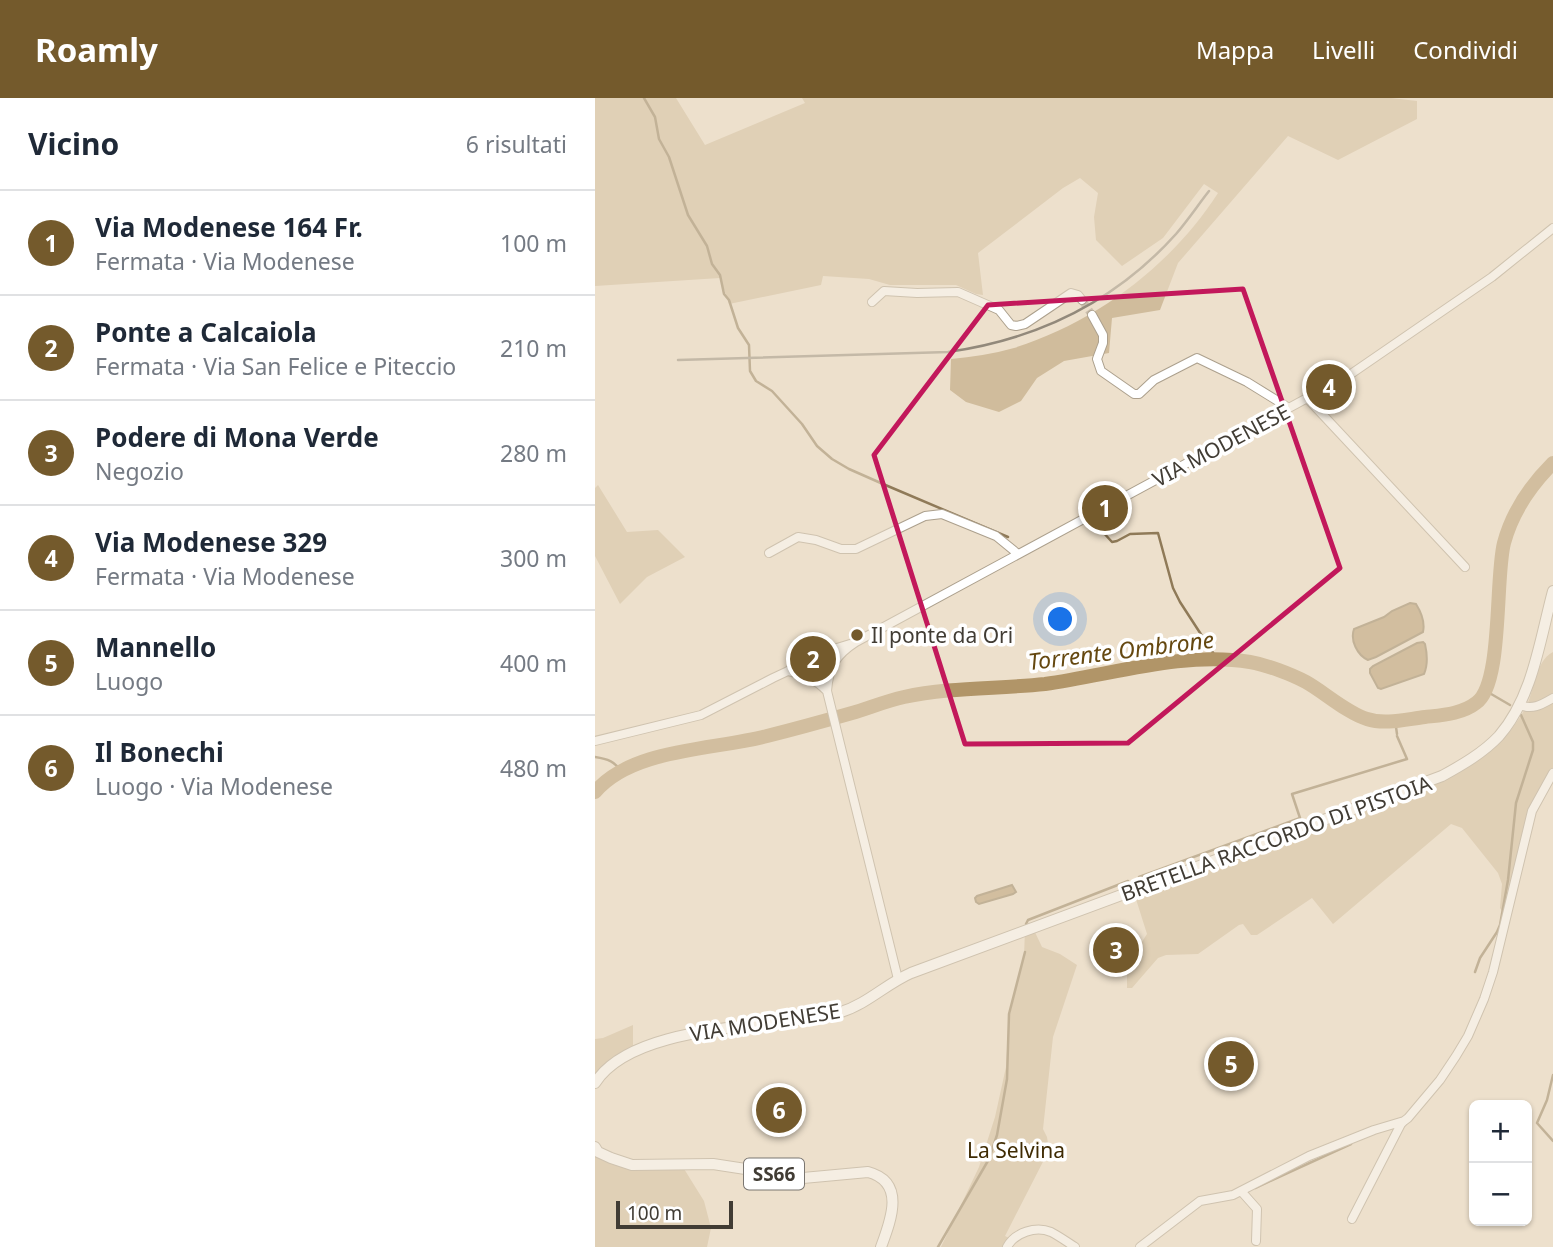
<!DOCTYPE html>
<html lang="it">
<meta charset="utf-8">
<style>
:root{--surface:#fff;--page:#f6f6f7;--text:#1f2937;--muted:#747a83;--line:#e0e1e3;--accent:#745a2c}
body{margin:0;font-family:"Noto Sans",sans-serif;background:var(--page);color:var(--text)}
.controls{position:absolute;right:21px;bottom:21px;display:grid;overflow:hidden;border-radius:10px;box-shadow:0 2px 5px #0004}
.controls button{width:63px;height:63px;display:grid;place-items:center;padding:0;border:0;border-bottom:2px solid var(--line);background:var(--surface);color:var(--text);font:35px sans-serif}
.scale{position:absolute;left:21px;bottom:18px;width:117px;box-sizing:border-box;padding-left:7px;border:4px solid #413c34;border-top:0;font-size:19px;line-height:24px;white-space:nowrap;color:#413c34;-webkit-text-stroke:5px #fff;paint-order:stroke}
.you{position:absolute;left:466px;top:522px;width:24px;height:24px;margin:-18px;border:5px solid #fff;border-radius:50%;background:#1a73e8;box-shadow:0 0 0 10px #1a73e833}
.badge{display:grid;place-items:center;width:46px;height:46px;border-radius:50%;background:var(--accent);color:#fff;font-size:23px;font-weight:700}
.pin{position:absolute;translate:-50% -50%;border:4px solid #fff;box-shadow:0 2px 7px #0006}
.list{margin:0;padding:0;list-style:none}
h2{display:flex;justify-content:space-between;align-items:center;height:91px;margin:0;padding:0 28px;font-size:30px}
h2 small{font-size:23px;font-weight:400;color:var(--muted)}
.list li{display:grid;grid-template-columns:46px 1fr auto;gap:21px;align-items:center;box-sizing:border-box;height:105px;padding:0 28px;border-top:2px solid var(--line)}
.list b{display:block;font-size:26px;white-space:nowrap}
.list p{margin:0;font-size:23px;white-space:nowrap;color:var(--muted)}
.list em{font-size:23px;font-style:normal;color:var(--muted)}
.map{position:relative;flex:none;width:958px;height:1149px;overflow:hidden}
header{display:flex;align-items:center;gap:42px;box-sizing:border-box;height:98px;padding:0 35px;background:var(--accent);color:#fff}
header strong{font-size:33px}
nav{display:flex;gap:38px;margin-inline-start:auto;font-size:24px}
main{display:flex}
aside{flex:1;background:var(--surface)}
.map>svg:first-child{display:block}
.green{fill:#d0bc9c}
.water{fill:#b19568;stroke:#8f7a58;stroke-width:2}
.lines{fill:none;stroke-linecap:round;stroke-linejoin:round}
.stream{stroke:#8f7a58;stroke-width:2.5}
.river{stroke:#b19568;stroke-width:14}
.minor-tunnel{stroke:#cbbfae;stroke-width:8;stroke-dasharray:8 4;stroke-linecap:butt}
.minor-casing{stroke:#aca08d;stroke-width:10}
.major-casing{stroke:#aca08d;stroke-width:12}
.minor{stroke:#fff;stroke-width:8}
.major{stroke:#fff;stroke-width:10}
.rail{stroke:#92897b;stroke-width:2.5}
.marked{fill:none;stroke:#c2185b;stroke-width:5;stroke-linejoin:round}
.poi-dot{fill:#745a2c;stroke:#fff;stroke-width:2.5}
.labels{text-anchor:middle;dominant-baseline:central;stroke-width:7;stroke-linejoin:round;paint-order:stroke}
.shield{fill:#fff;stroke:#7a7671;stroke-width:2}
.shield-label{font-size:19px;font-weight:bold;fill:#413c34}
.street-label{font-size:21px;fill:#413c34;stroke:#fff}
.poi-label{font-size:21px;fill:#413c34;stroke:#fff;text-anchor:start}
.park-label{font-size:21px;fill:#3f2b03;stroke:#fff}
.water-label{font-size:23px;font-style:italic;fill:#654810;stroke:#fff}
</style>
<header>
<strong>Roamly</strong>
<nav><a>Mappa</a><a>Livelli</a><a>Condividi</a></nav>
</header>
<main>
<aside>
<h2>Vicino<small>6 risultati</small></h2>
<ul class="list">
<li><span class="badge">1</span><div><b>Via Modenese 164 Fr.</b><p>Fermata · Via Modenese</p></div><em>100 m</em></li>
<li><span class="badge">2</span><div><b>Ponte a Calcaiola</b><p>Fermata · Via San Felice e Piteccio</p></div><em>210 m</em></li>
<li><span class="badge">3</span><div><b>Podere di Mona Verde</b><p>Negozio</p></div><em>280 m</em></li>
<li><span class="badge">4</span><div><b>Via Modenese 329</b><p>Fermata · Via Modenese</p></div><em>300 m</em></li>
<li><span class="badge">5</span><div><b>Mannello</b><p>Luogo</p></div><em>400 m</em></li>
<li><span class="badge">6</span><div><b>Il Bonechi</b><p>Luogo · Via Modenese</p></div><em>480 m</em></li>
</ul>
</aside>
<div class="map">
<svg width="958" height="1149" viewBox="0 0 958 1149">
<rect width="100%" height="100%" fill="#ede0cc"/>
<path class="green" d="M0,0H81L110,47L210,5L207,0H796L822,3V21L743,62L693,38L583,165L565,212L517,220L514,255L469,263L442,280L426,303L404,314L371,304L355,292L356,261C377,259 398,256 419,250C501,224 576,168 623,95L609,86L568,140L527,168L501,142L499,119L503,95L485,80L468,90L383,155L388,197L381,196L361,187H295L274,181L228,178L226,187L134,206L125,180L0,188Z
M3,387L32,434L63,432L90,459L52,479L25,506L0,458V390Z
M958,554V678L943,702L913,814L907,813L905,810L907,786L903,775L867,730L856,726L738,826L717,800L662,837H656L648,826L644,827L603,856L571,857L563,860L537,890H532V867L552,836L540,798L819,695C863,677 906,654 930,611C940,594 939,564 958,554Z
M438,830L447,849L465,856L482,867L458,939L448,1031L452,1039L454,1052L410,1138L416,1141L412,1149H346L384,1069L400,1019L411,969L414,920L429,858L430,832Z
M38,927V949L20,958L0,976V941L8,940Z
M3,1054L37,1067L86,1066L109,1103L116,1130L112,1149H0V1059Z"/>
<path class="water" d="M815,505L821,506C826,514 830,525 828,534L781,559L773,562C762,557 755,542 759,531L789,519L797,513Z
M828,544L830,546C832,555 833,567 829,576L786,591L783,590L775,575V571L778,568L822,545Z
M417,787L421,794L418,796L384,806L381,804L380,800L382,798Z"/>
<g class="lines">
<path class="stream" d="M49,0L60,19L64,41L74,59L93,117L112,148L117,166L125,177L129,196L134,202L143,230L154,247L155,273L161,283L177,293L207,326L222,348L237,361L254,371L288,386L413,439
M496,421L517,444L522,443L535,436L563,435L578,490L585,504L622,561
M891,593L915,607
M800,622L802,636
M0,659C13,661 19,663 27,674
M544,779L705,720L697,696L812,661L802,638
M431,826L433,822L533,783
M880,874L885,860L902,834L905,827L913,782L921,705L938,652V644L926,617
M958,977L952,1002L942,1025L958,1043
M660,1090L756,1046
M343,1149L394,1061L402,1037L412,981L414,916L430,854"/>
<path class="river" d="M0,694C37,650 120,652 172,638C200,631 229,623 257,615C274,610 291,603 309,599C354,589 404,591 450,586C516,577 588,553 655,564C672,567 696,576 711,584C729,594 752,615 772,621C790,627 812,621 830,619C847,617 867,616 881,605C908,587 900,479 909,445C917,415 936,387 958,365"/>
<path class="minor-tunnel" d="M487,202L497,217"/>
<defs>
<path id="minor" d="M277,204L289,193L322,195L363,194L404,212L416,227L421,228L430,226L476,195L483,197L487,202
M497,217L508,237V245L502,261L506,273L539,296H544L559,282L602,260L652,284L694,310
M713,301L870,469
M174,455L203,439L221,442L246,451H261L330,418L347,416L401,438L423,456
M193,573C208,576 221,581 232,593
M924,607C938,612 946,607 958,600
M0,643L106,617L178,580L242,550L255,546
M303,881L232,593C234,568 241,557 261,544L753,278L897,179L958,130
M646,1093L662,1111L661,1143
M757,1121L806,1026L809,1023
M412,1149C420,1134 441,1128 456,1134C464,1138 472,1144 480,1149
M545,1149L605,1103L638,1097L714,1058L779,1032L809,1023L813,1020L845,982L861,958L873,938L889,901L898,874L937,713L958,675"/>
<path id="major" d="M0,985C33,933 142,930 199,922C214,920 231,919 246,914C272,906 291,886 316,875L847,678C867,667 888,655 904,638C938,599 945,541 958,493
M0,1049L3,1054L16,1060L37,1067L118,1066L208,1080L273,1074C311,1084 296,1122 286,1149"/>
</defs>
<use href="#minor" class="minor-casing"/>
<use href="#major" class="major-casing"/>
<use href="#minor" class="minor"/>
<use href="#major" class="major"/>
<path class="rail" d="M83,262L353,254C444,241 520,204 581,136C593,122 603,107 614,93"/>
</g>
<path d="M0 0H958V1149H0ZM648,191L745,470L533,645L370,646L279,357L393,207Z" fill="#ede0cc" fill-opacity=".55" fill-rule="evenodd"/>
<path class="marked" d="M648,191L745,470L533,645L370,646L279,357L393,207Z"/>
<circle class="poi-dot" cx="262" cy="537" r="7"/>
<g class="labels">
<rect class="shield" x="149" y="1060.5" width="60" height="31" rx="5"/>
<g class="shield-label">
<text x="179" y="1076">SS66</text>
</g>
<g class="street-label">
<text transform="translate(626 347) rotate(-28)">VIA MODENESE</text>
<text transform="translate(681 740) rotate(-20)">BRETELLA RACCORDO DI PISTOIA</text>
<text transform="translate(170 924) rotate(-9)">VIA MODENESE</text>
</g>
<g class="poi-label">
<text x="276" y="537">Il ponte da Ori</text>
</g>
<g class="park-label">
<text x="421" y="1052">La Selvina</text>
</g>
<g class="water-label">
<text transform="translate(526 552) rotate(-7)">Torrente Ombrone</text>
</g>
</g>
</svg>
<div class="controls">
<button>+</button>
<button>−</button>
</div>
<div class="scale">100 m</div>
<div class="you"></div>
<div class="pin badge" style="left:510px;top:410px">1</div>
<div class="pin badge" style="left:218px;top:561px">2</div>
<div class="pin badge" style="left:521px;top:852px">3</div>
<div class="pin badge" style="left:734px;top:289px">4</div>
<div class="pin badge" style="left:636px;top:966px">5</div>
<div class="pin badge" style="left:184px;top:1012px">6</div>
</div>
</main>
